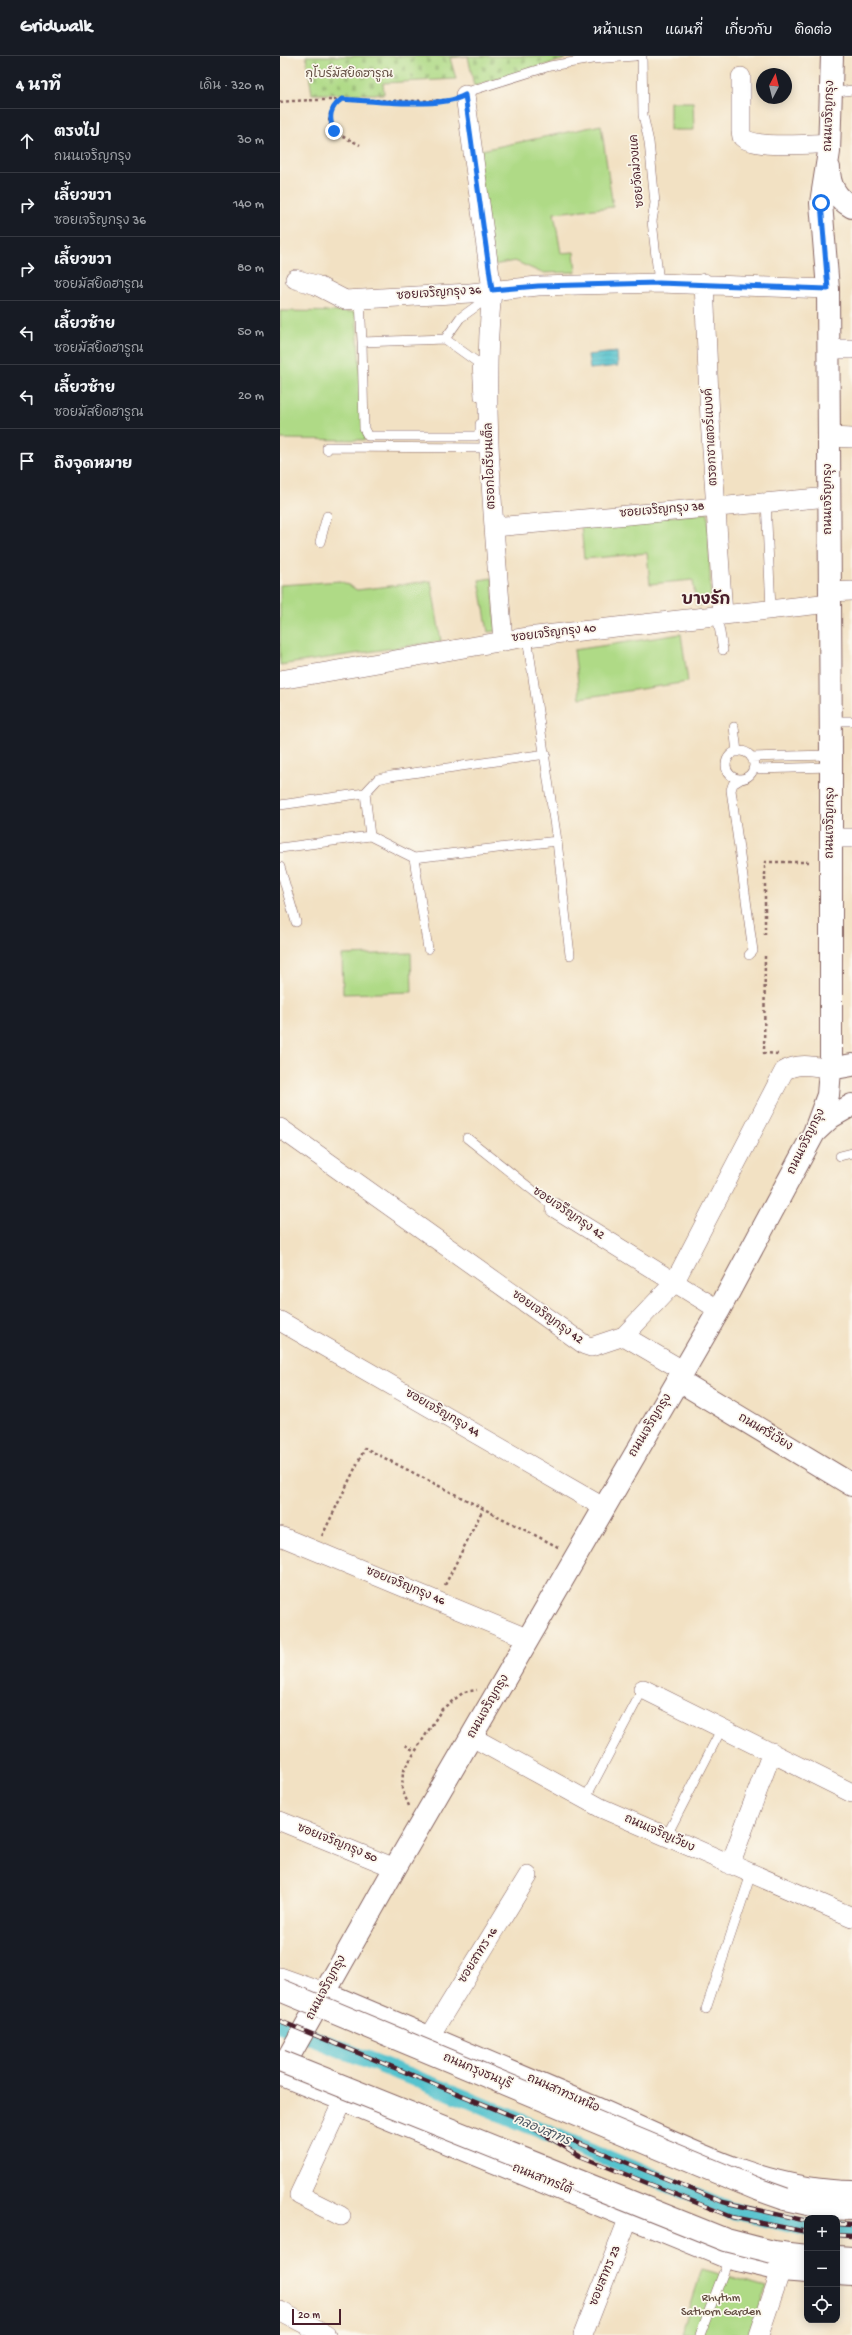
<!DOCTYPE html>
<html lang="th">
<meta charset="utf-8">
<style>
:root{--surface:#171b24;--page:#20242c;--text:#f1f3f6;--muted:#9ea1a6;--line:#363941}
body{margin:0;font-family:"Gochi Hand","Playpen Sans Thai",sans-serif;background:var(--page);color:var(--text)}
.controls{position:absolute;right:12px;bottom:12px;display:grid;overflow:hidden;border-radius:8px;box-shadow:0 2px 10px #0003}
.controls button{width:36px;height:36px;display:grid;place-items:center;padding:0;border:0;border-bottom:1px solid var(--line);background:var(--surface);color:var(--text);font:20px sans-serif}
.compass{position:absolute;left:476px;top:12px;width:36px;height:36px;border-radius:50%;background:var(--surface);box-shadow:0 2px 10px #0003;rotate:7deg}
.scale{position:absolute;left:12px;bottom:10px;width:49px;box-sizing:border-box;padding-left:4px;border:2px solid #4a1f2b;border-top:0;font-size:11px;line-height:14px;white-space:nowrap;color:#4a1f2b;-webkit-text-stroke:3px #fbf7ec;paint-order:stroke}
.stop{position:absolute;width:12px;height:12px;margin:-9px;border:3px solid #1a73e8;border-radius:50%;background:#fff}
.stop.end{background:#1a73e8;border-color:#fff;box-shadow:0 1px 4px #0008}
.list{margin:0;padding:0;list-style:none}
h2{display:flex;justify-content:space-between;align-items:center;height:52px;margin:0;padding:0 16px;font-size:17px}
h2 small{font-size:13px;font-weight:400;color:var(--muted)}
.list li{display:grid;grid-template-columns:26px 1fr auto;gap:12px;align-items:center;box-sizing:border-box;height:64px;padding:0 16px;border-top:1px solid var(--line)}
.list b{display:block;font-size:15px;white-space:nowrap}
.list p{margin:0;font-size:13px;white-space:nowrap;color:var(--muted)}
.list em{font-size:13px;font-style:normal;color:var(--muted)}
.icon{flex:none;width:22px;height:22px;fill:none;stroke:currentColor;stroke-width:2;stroke-linecap:round;stroke-linejoin:round}
.map{position:relative;flex:none;width:572px;height:2279px;overflow:hidden}
header{display:flex;align-items:center;gap:24px;box-sizing:border-box;height:56px;padding:0 20px;background:var(--surface);border-bottom:1px solid var(--line)}
header strong{font-size:19px}
nav{display:flex;gap:22px;margin-inline-start:auto;font-size:14px}
main{display:flex}
aside{flex:1;background:var(--surface)}
.map>svg:first-child{display:block}
.green{fill:#afda86;stroke:#7c7c58}
.cemetery{fill:url(#cemetery-stones);stroke:#7c7c58}
.water{fill:url(#water-rules);stroke:#50717c}
.lines{fill:none;stroke-linecap:round;stroke-linejoin:round}
.canal{stroke:#56c3ce;stroke-width:17}
.service-casing{stroke:#856360;stroke-width:10}
.minor-casing{stroke:#856360;stroke-width:20}
.tertiary-casing{stroke:#856360;stroke-width:24}
.secondary-casing{stroke:#856360;stroke-width:24}
.primary-casing{stroke:#856360;stroke-width:24}
.path{stroke:#856360;stroke-width:2.5;stroke-dasharray:3 3;stroke-linecap:butt}
.service{stroke:#fff;stroke-width:9}
.minor{stroke:#fff;stroke-width:19}
.tertiary{stroke:#fff;stroke-width:22}
.secondary{stroke:#fff;stroke-width:22}
.primary{stroke:#fff;stroke-width:22}
.rail-casing{stroke:#4a1f2b;stroke-width:4.5}
.rail{stroke:#fbf7ec;stroke-width:3;stroke-dasharray:9;stroke-linecap:butt}
.primary-bridge-casing{stroke:#856360;stroke-width:24;stroke-linecap:butt}
.primary-bridge{stroke:#fff;stroke-width:22}
.route{stroke:#1a73e8;stroke-width:5}
.labels{text-anchor:middle;dominant-baseline:central;stroke-width:3.5;stroke-linejoin:round;paint-order:stroke}
.park-label{font-size:12px;fill:#634e42;stroke:#fbf7ec}
.street-label{font-size:12px;fill:#4a1f2b;stroke:#fbf7ec}
.water-label{font-size:13px;font-style:italic;fill:#4e5864;stroke:#fbf7ec}
.district-label{font-size:16px;font-weight:bold;fill:#4a1f2b;stroke:#fbf7ec}
</style>
<header>
<strong>Gridwalk</strong>
<nav><a>หน้าแรก</a><a>แผนที่</a><a>เกี่ยวกับ</a><a>ติดต่อ</a></nav>
</header>
<main>
<aside>
<h2>4 นาที<small>เดิน · 320 m</small></h2>
<ul class="list">
<li><svg class="icon" aria-label="ahead" viewBox="0 0 24 24"><path d="M12 20V5M6 11l6-6 6 6"/></svg><div><b>ตรงไป</b><p>ถนนเจริญกรุง</p></div><em>30 m</em></li>
<li><svg class="icon" aria-label="right" viewBox="0 0 24 24"><path d="M7 20v-9h11M14 6l5 5-5 5"/></svg><div><b>เลี้ยวขวา</b><p>ซอยเจริญกรุง 36</p></div><em>140 m</em></li>
<li><svg class="icon" aria-label="right" viewBox="0 0 24 24"><path d="M7 20v-9h11M14 6l5 5-5 5"/></svg><div><b>เลี้ยวขวา</b><p>ซอยมัสยิดฮารูณ</p></div><em>80 m</em></li>
<li><svg class="icon" aria-label="left" viewBox="0 0 24 24"><path d="M17 20v-9H6M10 6l-5 5 5 5"/></svg><div><b>เลี้ยวซ้าย</b><p>ซอยมัสยิดฮารูณ</p></div><em>50 m</em></li>
<li><svg class="icon" aria-label="left" viewBox="0 0 24 24"><path d="M17 20v-9H6M10 6l-5 5 5 5"/></svg><div><b>เลี้ยวซ้าย</b><p>ซอยมัสยิดฮารูณ</p></div><em>20 m</em></li>
<li><svg class="icon" aria-label="arrive" viewBox="0 0 24 24"><path d="M6 21V4h12l-3 4 3 4H6"/></svg><div><b>ถึงจุดหมาย</b></div></li>
</ul>
</aside>
<div class="map">
<svg width="572" height="2279" viewBox="0 0 572 2279">
<defs>
<pattern id="cemetery-stones" width="16" height="16" patternUnits="userSpaceOnUse"><rect width="16" height="16" fill="#afda86"/><path d="M2 7V4a2 2 0 0 1 4 0v3zM10 15v-3a2 2 0 0 1 4 0v3z" fill="#98bb74"/></pattern>
<pattern id="water-rules" width="6" height="5" patternUnits="userSpaceOnUse"><rect width="6" height="5" fill="#56c3ce"/><path d="M0 2.5h6" fill="none" stroke="#4ca7b1"/></pattern>
</defs>
<rect width="100%" height="100%" fill="#fbf7ec"/>
<filter id="ink" filterUnits="userSpaceOnUse"><feTurbulence type="fractalNoise" baseFrequency=".025" numOctaves="2"/><feDisplacementMap in="SourceGraphic" scale="8" xChannelSelector="R" yChannelSelector="G"/><feConvolveMatrix kernelMatrix="1 2 1 2 8 2 1 2 1" color-interpolation-filters="sRGB"/></filter>
<filter id="wash" filterUnits="userSpaceOnUse"><feTurbulence type="fractalNoise" baseFrequency=".012" numOctaves="4" result="noise"/><feDisplacementMap in="SourceGraphic" scale="16" xChannelSelector="R" yChannelSelector="G"/><feGaussianBlur stdDeviation="0.9" result="paint"/><feColorMatrix in="noise" values="0 0 0 0 0 0 0 0 0 0 0 0 0 0 0 0 0 1.4 0 .05"/><feComposite in="paint" operator="in"/></filter>
<g filter="url(#wash)">
<rect width="100%" height="100%" fill="#f2e1c3"/>
<path class="green" d="M390,46H413L414,74H390Z
M321,69L333,151L274,157L281,197L294,196L296,216L262,217L235,205L213,209L197,95Z
M0,255L76,256L85,384L0,383Z
M428,457L431,547L416,550L413,524L370,528L367,497L304,503L301,469Z
M212,522L216,575L208,576L199,524Z
M61,525L77,534L151,525L161,585L0,609V529Z
M401,578L408,626L300,642L294,594Z
M131,897L132,936L63,938L62,899Z
M422,2213L486,2231L472,2279H401Z"/>
<path class="cemetery" d="M26,0H284L285,3L194,30L188,0L170,2L176,23L103,27L104,38H32Z"/>
<path class="water" d="M337,296L338,310L310,313L308,299Z"/>
<g class="lines">
<path class="canal" d="M0,1969L187,2043L450,2154L527,2172
M557,2174L572,2175"/>
</g>
</g>
<g filter="url(#ink)">
<g class="lines">
<defs>
<path id="service" d="M362,0L363,59L369,86L375,147L372,165L379,227
M551,37L572,34
M185,39L193,34L270,10L312,3L355,0
M80,244L82,286L165,283L180,262L198,249L210,237
M165,283L197,306L199,341
M82,286L84,373L88,380H195L200,378V368
M47,394V391L208,392
M486,445L491,553
M40,486L47,460
M437,559L443,594
M551,665H571
M454,671L457,696
M446 709a14 14 0 1 1 28 0a14 14 0 1 1-28 0Z
M471,701L551,699
M473,713L551,711
M461,723L453,728L451,734L473,895L469,899
M85,737L90,780
M0,749L85,737L98,723L111,720L266,698
M277,785L290,899
M0,792L90,780L134,802L277,785L247,581
M134,802L148,893
M0,811L16,866
M187,1082L275,1152
M560,1100L572,1097
M305,1743L363,1633
M386,1781L442,1672
M426,1953L471,1818
M420,2279L449,2202"/>
<path id="minor" d="M461,21V75L462,81C475,93 531,88 550,87
M185,39L212,234C201,351 214,468 223,585
M15,223L36,229L65,244L190,237L258,230L379,227L548,233
M424,227L430,363L443,559
M548,293H572
M549,381L572,382
M214,471L549,441
M550,536L572,535
M0,624L247,581L550,547
M551,782H572
M0,1072L305,1289L311,1291L344,1280L394,1227L504,1015C518,1006 534,1010 550,1013
M275,1152L439,1254
M0,1265L323,1451
M344,1280L404,1315
M0,1480L249,1583
M363,1633L572,1737
M192,1681L321,1752L572,1861
M0,1765L115,1812
M450,1809L492,1696
M0,1921L45,1937
M150,1980L248,1820
M61,2160L19,2139L63,2045
M0,2255L46,2279
M303,2279L349,2161
M479,2279L501,2214"/>
<path id="tertiary" d="M398,1324L572,1429"/>
<path id="secondary" d="M549,112C549,130 556,142 572,151
M550,1013L572,1009
M536,1075L551,1061L572,1049
M0,2016L115,1812L439,1254L534,1077L548,1039L551,1002V699L548,233L541,147L549,96L552,0"/>
<path id="primary" d="M45,1937C136,1975 227,2014 318,2053C398,2088 482,2135 572,2136
M0,2018L449,2202L501,2214L527,2216
M505,2143L546,2152L572,2153
M493,2196L527,2200
M557,2201L572,2202
M557,2218L572,2219"/>
</defs>
<use href="#service" class="service-casing"/>
<use href="#minor" class="minor-casing"/>
<use href="#tertiary" class="tertiary-casing"/>
<use href="#secondary" class="secondary-casing"/>
<use href="#primary" class="primary-casing"/>
<path class="path" d="M62,43C52,49 43,66 55,76C62,81 73,85 80,89
M0,46C56,41 112,47 168,44
M485,879V806H532
M485,900L484,997L498,998
M42,1480L85,1392L280,1492
M165,1529L203,1453
M125,1689L135,1695
M129,1750L122,1733L123,1715L162,1653L184,1636L197,1634"/>
<use href="#service" class="service"/>
<use href="#minor" class="minor"/>
<use href="#tertiary" class="tertiary"/>
<use href="#secondary" class="secondary"/>
<use href="#primary" class="primary"/>
<defs>
<path id="rail" d="M0,1965L443,2146L527,2165
M255,2073L300,2100L452,2161L527,2176
M557,2168L572,2169
M557,2179L572,2180"/>
</defs>
<use href="#rail" class="rail-casing"/>
<use href="#rail" class="rail"/>
<defs>
<path id="primary-bridge" d="M0,1934L477,2133L505,2143
M0,2005L446,2184L493,2196"/>
</defs>
<use href="#primary-bridge" class="primary-bridge-casing"/>
<use href="#primary-bridge" class="primary-bridge"/>
</g>
</g>
<g class="lines" filter="url(#ink)">
<path class="route" d="M54,75C48,61 50,51 62,43C91,45 162,53 185,39L212,234L258,230L379,227L548,233L541,147"/>
</g>
<g class="labels">
<g class="park-label">
<text x="69" y="19">กุโบร์มัสยิดฮารูณ</text>
<text x="441" y="2243">Rhythm<tspan x="441" dy="14">Sathorn Garden</tspan></text>
</g>
<g class="street-label">
<text transform="translate(550 60) rotate(-88)">ถนนเจริญกรุง</text>
<text transform="translate(358 115) rotate(-95)">ซอยวัดม่วงแค</text>
<text transform="translate(159 238) rotate(-4)">ซอยเจริญกรุง 36</text>
<text transform="translate(432 381) rotate(-93)">ตรอกชาเตอร์แบงค์</text>
<text transform="translate(211 410) rotate(-92)">ตรอกโอเรียนเต็ล</text>
<text transform="translate(549 443) rotate(-90)">ถนนเจริญกรุง</text>
<text transform="translate(382 455) rotate(-5)">ซอยเจริญกรุง 38</text>
<text transform="translate(274 578) rotate(-7)">ซอยเจริญกรุง 40</text>
<text transform="translate(551 767) rotate(-89)">ถนนเจริญกรุง</text>
<text transform="translate(527 1086) rotate(-64)">ถนนเจริญกรุง</text>
<text transform="translate(288 1158) rotate(34)">ซอยเจรืญกรุง 42</text>
<text transform="translate(267 1262) rotate(35)">ซอยเจริญกรุง 42</text>
<text transform="translate(162 1358) rotate(30)">ซอยเจริญกรุง 44</text>
<text transform="translate(371 1370) rotate(-59)">ถนนเจริญกรุง</text>
<text transform="translate(485 1377) rotate(31)">ถนนศรีเวียง</text>
<text transform="translate(125 1531) rotate(22)">ซอยเจริญกรุง 46</text>
<text transform="translate(209 1651) rotate(-60)">ถนนเจริญกรุง</text>
<text transform="translate(379 1778) rotate(24)">ถนนเจริญเวียง</text>
<text transform="translate(57 1788) rotate(22)">ซอยเจริญกรุง 50</text>
<text transform="translate(199 1900) rotate(-58)">ซอยสาทร 16</text>
<text transform="translate(47 1932) rotate(-62)">ถนนเจริญกรุง</text>
<text transform="translate(197 2016) rotate(23)">ถนนกรุงธนบุรี</text>
<text transform="translate(283 2038) rotate(24)">ถนนสาทรเหนือ</text>
<text transform="translate(262 2124) rotate(22)">ถนนสาทรใต้</text>
<text transform="translate(326 2220) rotate(-68)">ซอยสาทร 23</text>
</g>
<g class="water-label">
<text transform="translate(262 2075) rotate(23)">คลองสาทร</text>
</g>
<g class="district-label">
<text x="426" y="545">บางรัก</text>
</g>
</g>
</svg>
<div class="controls">
<button>+</button>
<button>−</button>
<button><svg class="icon" aria-label="locate" viewBox="0 0 24 24"><circle cx="12" cy="12" r="6"/><path d="M12 2v4M12 18v4M2 12h4M18 12h4"/></svg></button>
</div>
<svg class="compass" viewBox="-18 -18 36 36"><path d="M0-13l5 13h-10z" fill="#e53935"/><path d="M0 13l5-13h-10z" fill="#9ea1a6"/></svg>
<div class="scale">20 m</div>
<div class="stop" style="left:541px;top:147px"></div>
<div class="stop end" style="left:54px;top:75px"></div>
</div>
</main>
